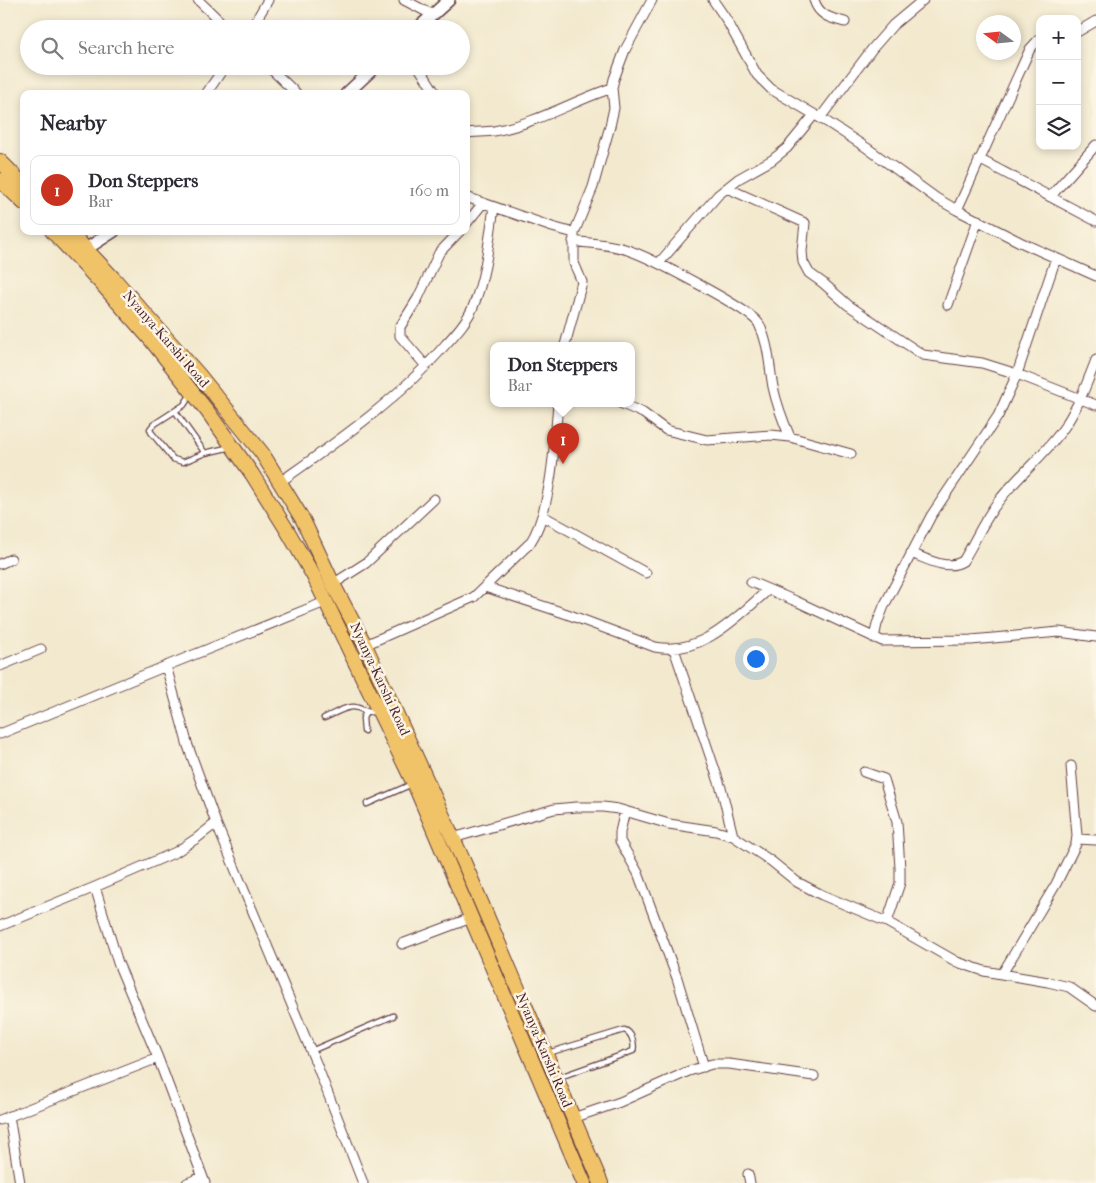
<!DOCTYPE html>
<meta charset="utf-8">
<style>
:root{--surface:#fff;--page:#f7f7f7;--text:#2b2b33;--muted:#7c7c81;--line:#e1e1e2;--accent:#c8321e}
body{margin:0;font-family:"IM FELL French Canon",serif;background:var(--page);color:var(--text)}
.controls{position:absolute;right:15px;top:15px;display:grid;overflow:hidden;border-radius:10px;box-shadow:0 2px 8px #0003}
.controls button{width:45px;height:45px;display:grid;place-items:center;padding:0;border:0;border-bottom:1px solid var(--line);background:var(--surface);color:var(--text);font:25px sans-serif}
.compass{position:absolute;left:976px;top:15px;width:45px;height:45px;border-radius:50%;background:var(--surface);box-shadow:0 2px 8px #0003;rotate:285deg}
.you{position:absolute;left:755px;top:658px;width:18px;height:18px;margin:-12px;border:4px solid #fff;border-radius:50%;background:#1a73e8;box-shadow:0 0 0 8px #1a73e833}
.badge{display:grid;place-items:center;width:32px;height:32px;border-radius:50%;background:var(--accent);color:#fff;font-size:16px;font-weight:700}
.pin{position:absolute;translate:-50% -41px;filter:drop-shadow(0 1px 2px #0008)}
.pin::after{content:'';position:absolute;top:26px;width:18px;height:15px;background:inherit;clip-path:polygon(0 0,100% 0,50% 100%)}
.popup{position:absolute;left:490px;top:342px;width:145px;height:65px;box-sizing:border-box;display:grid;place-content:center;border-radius:10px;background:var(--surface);filter:drop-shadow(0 1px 4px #0005);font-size:16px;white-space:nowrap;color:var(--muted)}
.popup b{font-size:19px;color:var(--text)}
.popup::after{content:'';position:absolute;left:50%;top:100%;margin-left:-10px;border:10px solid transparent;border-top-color:var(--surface)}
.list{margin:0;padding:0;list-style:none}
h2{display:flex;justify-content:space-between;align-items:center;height:65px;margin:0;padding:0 20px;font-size:21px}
h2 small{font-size:16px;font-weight:400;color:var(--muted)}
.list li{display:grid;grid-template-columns:32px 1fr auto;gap:15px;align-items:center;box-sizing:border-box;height:70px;margin:0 10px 10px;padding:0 10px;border:1px solid var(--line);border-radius:10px}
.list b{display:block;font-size:19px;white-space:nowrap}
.list p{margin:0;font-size:16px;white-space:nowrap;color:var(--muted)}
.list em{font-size:16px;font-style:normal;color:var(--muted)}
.icon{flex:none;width:28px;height:28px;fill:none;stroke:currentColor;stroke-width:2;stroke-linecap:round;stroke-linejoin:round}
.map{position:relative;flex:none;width:1096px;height:1183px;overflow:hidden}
.search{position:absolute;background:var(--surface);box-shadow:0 2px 8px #0003;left:20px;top:20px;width:450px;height:55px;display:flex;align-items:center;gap:12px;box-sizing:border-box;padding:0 18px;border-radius:28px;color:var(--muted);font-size:19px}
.panel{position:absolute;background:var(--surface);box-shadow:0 2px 8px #0003;left:20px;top:90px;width:450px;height:145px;border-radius:10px}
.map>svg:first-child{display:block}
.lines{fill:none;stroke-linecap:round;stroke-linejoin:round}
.service-casing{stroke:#633d43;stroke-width:7}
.minor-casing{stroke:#633d43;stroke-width:11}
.tertiary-casing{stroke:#633d43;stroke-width:14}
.primary-casing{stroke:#633d43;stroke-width:16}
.service{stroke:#fff;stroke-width:4.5}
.minor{stroke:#fff;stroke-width:9}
.tertiary{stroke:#fff;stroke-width:11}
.primary{stroke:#f1c369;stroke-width:14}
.labels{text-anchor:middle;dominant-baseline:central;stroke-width:5;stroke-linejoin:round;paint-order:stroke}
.street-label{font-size:14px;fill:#4a1f2b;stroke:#fcf5e5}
</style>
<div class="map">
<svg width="1096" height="1183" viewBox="0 0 1096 1183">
<rect width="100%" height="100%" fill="#fcf5e5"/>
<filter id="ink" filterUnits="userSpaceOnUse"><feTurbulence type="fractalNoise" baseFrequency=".02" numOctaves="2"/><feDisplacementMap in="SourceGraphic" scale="10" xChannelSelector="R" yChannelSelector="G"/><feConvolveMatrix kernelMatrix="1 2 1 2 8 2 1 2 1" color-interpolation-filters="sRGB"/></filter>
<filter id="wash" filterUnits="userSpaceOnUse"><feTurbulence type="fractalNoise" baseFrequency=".0096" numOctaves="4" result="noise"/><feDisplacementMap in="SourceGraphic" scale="20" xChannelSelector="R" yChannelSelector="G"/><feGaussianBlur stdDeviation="1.12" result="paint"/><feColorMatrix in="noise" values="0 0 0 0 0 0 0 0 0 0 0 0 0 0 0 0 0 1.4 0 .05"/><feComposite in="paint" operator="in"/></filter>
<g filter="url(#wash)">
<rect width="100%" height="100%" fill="#f2e9ce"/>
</g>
<g filter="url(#ink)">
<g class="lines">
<defs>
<path id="service" d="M191,394L184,405L153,425L150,429L151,432L173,459L183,462L205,453L231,447
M175,411L205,453
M324,718C332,715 345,706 354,707C363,708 366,714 377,712
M364,731L363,718L366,712
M367,804L412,784
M311,1051L393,1016
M548,1053L624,1030C632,1032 635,1044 633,1051L557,1078"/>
<path id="minor" d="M198,0L228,29
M404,0L433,15
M713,0L726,19L757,75L771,89L827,122L867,148L936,198L957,210L1020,242L1096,276
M814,0C819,16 830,18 845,22
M251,29L268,0
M1077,32L1096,21
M268,66L297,94
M418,66L436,94
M206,94L225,66
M820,118L872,49L893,25L923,0
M466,133C475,132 485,132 494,131C535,124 573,101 612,88
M979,159L1096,221
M727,188L805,223L802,251L803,262L809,273L823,283L848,305L923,355L982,363L1017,374L1096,405
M466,197L552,227L574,233
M1050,197L1096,145
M957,210L1030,49L1040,38
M466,224L483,203
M573,241C593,244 614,244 633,252C652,259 752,310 759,324C769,344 769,365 773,387C777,405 783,421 790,437
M659,263L718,195L738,179L772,160L787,148L814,115
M948,305L978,220
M565,345L582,282L574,263V233L593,187L610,126L614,108L612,88L614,79L625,50L652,0
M426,366L400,336V327L418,298L439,253L460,231
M620,403L643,413L666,430L707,440L771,435L790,437L851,454
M280,482C338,441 400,398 446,344C456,333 467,321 473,307C486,275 489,241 494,207
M543,516L646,573
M911,553C927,559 947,571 963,561C976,540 985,517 1001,498C1021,473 1047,453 1065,426C1079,405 1087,383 1096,360
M0,564L11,559
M751,582L798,602L882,641L971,640L1059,632L1096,637
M333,584L366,563L434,499
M485,587L567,614L655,647C701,656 736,618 768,590
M325,602L166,666L188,746L216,823L316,1063L363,1183
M874,638L877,624L884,606L931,516L998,416L1017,374L1056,258
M365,645L474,597L530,543C551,512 555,441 558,403
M674,649L722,791L733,836
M0,666L41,649
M0,734L166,666
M864,772L884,779L897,822L900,868V883L887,922
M625,811L620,832V841L638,873L677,978L704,1067
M453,838L554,809L576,807H603L618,809L669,824L716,831L733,836L771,861L797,882L822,895L887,922L957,962L984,971L1048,982L1069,987L1096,1006
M1077,839L1096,840
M95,887L118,963L158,1058L205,1183
M0,926L95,887L176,852L197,838L216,823
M402,944L471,918
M1002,974L1056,884L1076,844L1077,835L1071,766
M9,1116L20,1183
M573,1118L620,1102L689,1071L712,1064H729L814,1076
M0,1120L158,1058
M748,1174L750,1183
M187,1183L202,1177"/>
<path id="tertiary" d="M417,29L449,0
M346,94L376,66
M86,249L114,231"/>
<path id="primary" d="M0,161L24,185
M0,180L24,203
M52,231L100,282L151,340L208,412L252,474L287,530L313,575L416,788L584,1183
M69,231L115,280L199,375L262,453L303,520L333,584L365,645L463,860L601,1183"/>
</defs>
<use href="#service" class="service-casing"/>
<use href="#minor" class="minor-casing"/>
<use href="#tertiary" class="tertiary-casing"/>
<use href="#primary" class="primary-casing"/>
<use href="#service" class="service"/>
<use href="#minor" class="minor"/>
<use href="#tertiary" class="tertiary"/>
<use href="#primary" class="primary"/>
</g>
</g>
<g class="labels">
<g class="street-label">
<text transform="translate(166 339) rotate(49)">Nyanya-Karshi Road</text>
<text transform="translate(380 679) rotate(65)">Nyanya-Karshi Road</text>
<text transform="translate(544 1050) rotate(67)">Nyanya-Karshi Road</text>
</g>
</g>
</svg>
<div class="controls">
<button>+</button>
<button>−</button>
<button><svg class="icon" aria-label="layers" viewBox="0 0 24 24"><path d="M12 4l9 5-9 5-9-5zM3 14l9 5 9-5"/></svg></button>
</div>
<svg class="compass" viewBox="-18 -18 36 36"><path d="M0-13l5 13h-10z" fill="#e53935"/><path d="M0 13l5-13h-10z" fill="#7c7c81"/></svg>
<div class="you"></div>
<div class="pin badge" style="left:563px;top:464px">1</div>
<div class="popup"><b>Don Steppers</b>Bar</div>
<div class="search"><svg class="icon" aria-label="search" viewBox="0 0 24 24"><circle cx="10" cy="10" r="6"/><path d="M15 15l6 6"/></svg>Search here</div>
<section class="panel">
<h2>Nearby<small></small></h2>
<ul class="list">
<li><span class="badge">1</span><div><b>Don Steppers</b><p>Bar</p></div><em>160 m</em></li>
</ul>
</section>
</div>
